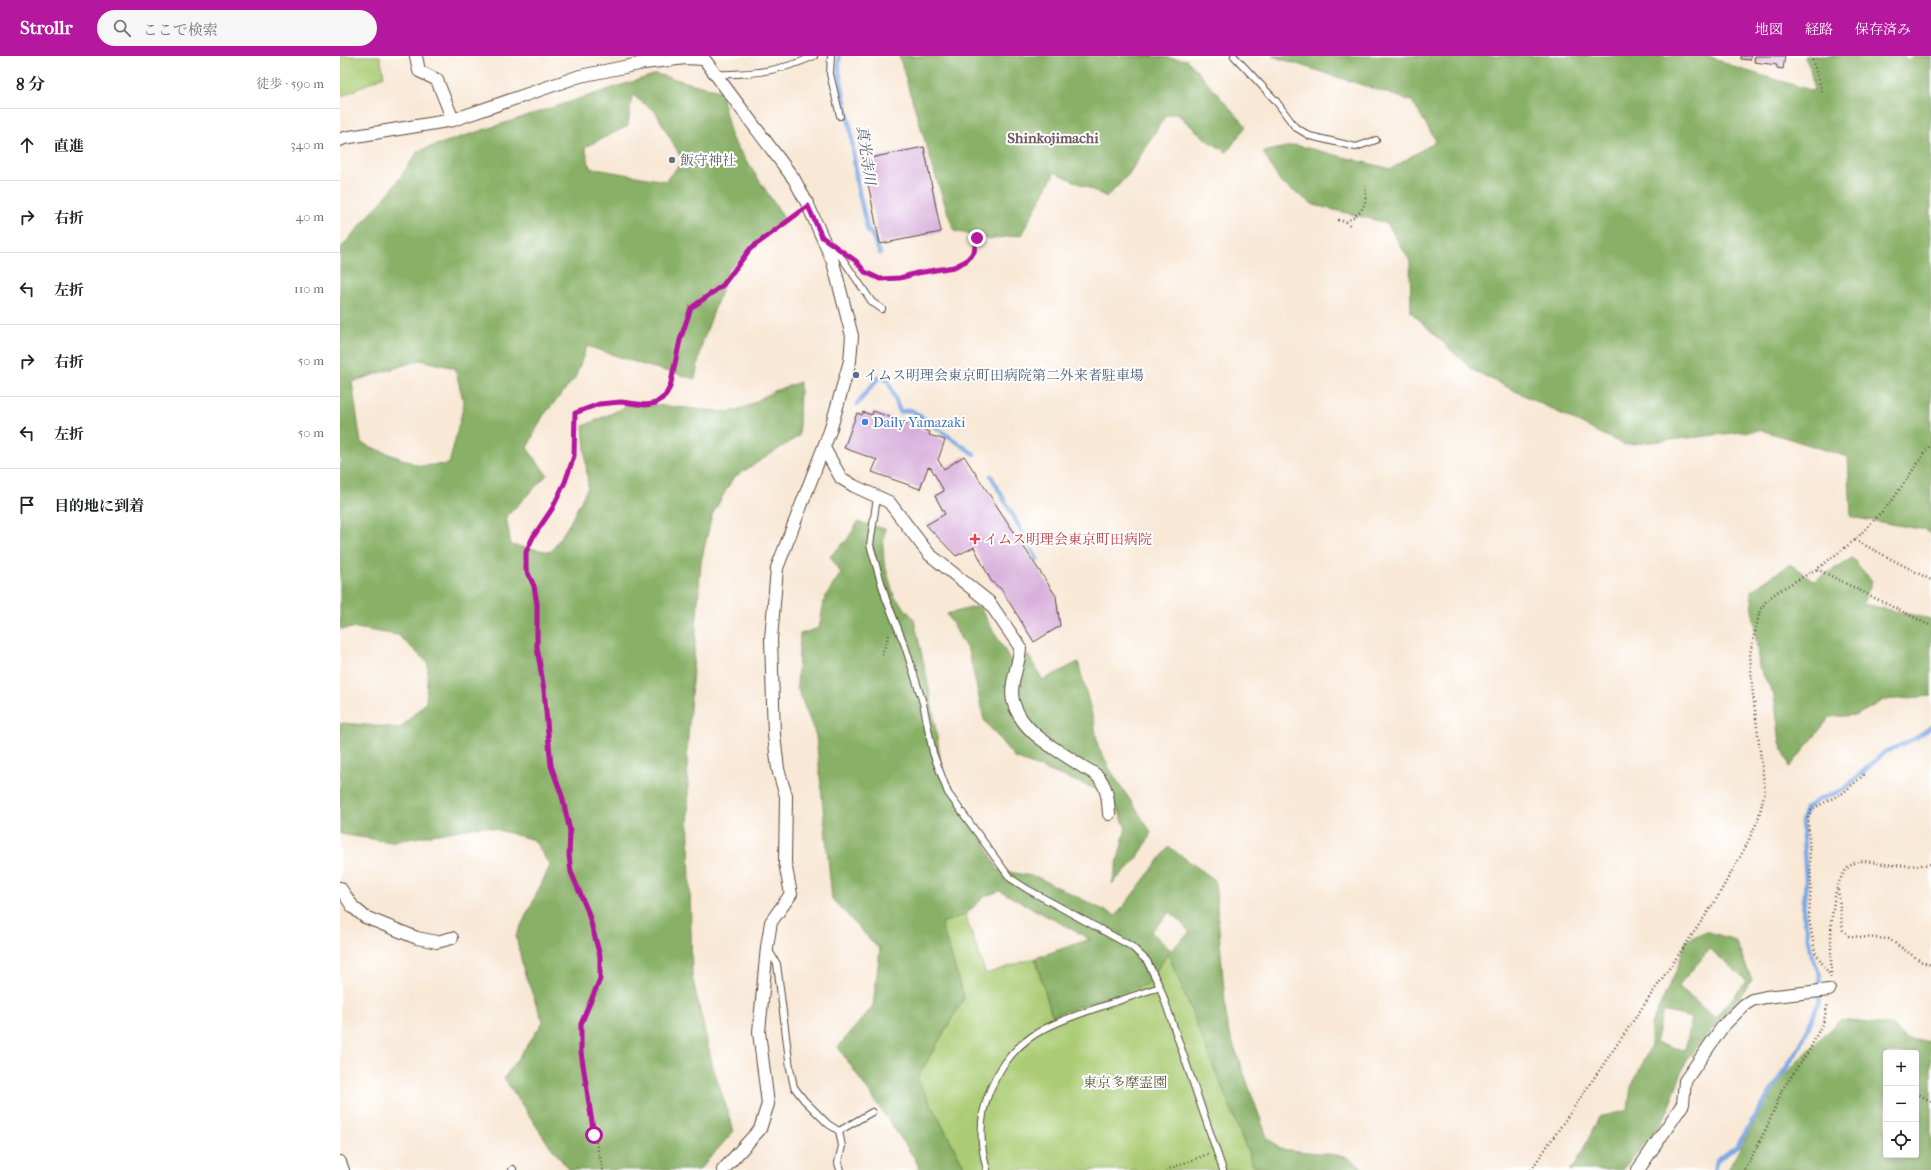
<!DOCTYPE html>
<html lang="ja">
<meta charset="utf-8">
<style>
:root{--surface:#fff;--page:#f6f6f6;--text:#202124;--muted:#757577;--line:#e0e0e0;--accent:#b5179e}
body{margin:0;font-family:"IM FELL French Canon","Noto Serif JP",serif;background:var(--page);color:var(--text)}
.controls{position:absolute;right:12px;bottom:12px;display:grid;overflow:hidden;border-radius:4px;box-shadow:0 2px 6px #0003}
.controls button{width:36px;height:36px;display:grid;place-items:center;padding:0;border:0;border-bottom:1px solid var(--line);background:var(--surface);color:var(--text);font:20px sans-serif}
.stop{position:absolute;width:12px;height:12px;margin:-9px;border:3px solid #b5179e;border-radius:50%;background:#fff}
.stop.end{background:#b5179e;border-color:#fff;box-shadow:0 1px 4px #0008}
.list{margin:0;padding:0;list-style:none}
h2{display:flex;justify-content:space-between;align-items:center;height:52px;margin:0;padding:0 16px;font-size:17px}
h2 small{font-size:13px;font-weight:400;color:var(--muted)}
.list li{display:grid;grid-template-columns:26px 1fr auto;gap:12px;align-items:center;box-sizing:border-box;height:72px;padding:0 16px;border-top:1px solid var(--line)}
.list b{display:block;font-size:15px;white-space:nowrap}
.list em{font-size:13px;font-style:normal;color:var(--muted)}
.icon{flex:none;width:22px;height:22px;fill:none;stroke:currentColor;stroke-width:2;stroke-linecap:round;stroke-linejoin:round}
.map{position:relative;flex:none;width:1591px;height:1114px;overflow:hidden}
header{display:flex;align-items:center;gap:24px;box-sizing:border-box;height:56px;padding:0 20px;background:var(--accent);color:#fff}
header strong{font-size:19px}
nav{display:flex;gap:22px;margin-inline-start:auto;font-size:14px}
.search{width:280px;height:36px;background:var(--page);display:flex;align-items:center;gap:10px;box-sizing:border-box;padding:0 14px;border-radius:22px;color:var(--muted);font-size:15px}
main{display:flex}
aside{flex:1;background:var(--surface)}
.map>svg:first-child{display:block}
.green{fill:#abcc74;stroke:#737b49}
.forest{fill:#88b066;stroke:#626d42;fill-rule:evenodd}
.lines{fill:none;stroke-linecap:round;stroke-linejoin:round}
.stream{stroke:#7aa9e4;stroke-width:4.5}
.building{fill:#d8afdb}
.service-casing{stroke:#574639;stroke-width:8}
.minor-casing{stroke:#574639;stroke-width:14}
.path{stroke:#574639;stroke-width:2.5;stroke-dasharray:1 3;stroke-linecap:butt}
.service{stroke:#fff;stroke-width:6}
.minor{stroke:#fff;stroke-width:12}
.route{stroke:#b5179e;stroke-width:5}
.worship-dot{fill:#6b7280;stroke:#fff;stroke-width:1.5}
.service-dot{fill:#5c6f8a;stroke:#fff;stroke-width:1.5}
.shop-dot{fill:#3f7fe0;stroke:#fff;stroke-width:1.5}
.health-dot{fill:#e0444e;stroke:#fff;stroke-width:1.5}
.labels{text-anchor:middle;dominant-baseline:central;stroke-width:4;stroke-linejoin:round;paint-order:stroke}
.worship-label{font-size:14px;fill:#5b616d;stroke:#fff;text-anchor:start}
.service-label{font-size:14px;fill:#4e5e75;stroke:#fff;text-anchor:start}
.shop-label{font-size:14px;fill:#366cbe;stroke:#fff;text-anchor:start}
.health-label{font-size:14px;fill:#be3a42;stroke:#fff;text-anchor:start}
.park-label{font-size:14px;fill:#5d5b38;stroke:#fff}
.neighbourhood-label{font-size:15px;font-weight:bold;fill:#725960;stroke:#fff}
.water-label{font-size:15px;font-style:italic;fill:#545d6d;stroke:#fff}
</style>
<header>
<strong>Strollr</strong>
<div class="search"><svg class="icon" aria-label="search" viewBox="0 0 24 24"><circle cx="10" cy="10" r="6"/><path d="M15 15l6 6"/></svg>ここで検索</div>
<nav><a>地図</a><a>経路</a><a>保存済み</a></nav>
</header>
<main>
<aside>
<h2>8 分<small>徒歩 · 590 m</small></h2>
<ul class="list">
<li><svg class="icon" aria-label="ahead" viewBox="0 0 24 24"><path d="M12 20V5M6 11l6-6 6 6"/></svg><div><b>直進</b></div><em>340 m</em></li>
<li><svg class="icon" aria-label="right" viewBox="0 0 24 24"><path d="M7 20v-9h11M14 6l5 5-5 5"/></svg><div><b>右折</b></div><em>40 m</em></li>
<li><svg class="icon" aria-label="left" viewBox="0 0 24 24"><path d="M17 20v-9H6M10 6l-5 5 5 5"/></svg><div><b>左折</b></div><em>110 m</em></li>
<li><svg class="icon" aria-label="right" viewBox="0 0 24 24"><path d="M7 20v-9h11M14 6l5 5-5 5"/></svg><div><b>右折</b></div><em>50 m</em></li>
<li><svg class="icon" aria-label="left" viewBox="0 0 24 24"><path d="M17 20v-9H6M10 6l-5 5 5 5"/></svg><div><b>左折</b></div><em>50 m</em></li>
<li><svg class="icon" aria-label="arrive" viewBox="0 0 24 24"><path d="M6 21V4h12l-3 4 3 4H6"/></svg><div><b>目的地に到着</b></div></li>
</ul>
</aside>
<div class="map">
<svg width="1591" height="1114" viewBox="0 0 1591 1114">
<rect width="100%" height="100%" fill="#fff"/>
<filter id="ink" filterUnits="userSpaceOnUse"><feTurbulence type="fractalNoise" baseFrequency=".025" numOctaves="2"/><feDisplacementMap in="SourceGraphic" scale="8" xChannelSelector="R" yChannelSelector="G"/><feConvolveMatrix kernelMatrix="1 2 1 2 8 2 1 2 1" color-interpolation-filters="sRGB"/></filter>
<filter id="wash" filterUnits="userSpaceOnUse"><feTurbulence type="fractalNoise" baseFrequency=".012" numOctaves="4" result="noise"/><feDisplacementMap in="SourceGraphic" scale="16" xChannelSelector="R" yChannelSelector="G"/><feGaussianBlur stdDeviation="0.9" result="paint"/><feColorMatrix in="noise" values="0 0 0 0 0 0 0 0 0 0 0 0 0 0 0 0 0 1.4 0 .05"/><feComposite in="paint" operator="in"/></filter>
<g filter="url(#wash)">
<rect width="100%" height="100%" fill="#f8e8d5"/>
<path class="green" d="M0,0H40L44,20L0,41Z
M625,859L646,918L695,902L712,959L828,896L913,1109L936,1114H626L577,1022L624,942L601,867Z"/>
<path class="forest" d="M559,0H810L847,4L906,70L887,96L868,85L836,57L825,60L789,118L767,141L715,116L681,179L650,183L614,175L598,128Z
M932,0H1369L1397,12L1474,35L1470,12L1464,0H1564L1568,5L1575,0H1591V478L1586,474L1511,461L1508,401L1421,374L1284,389L1131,313L1071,256L1070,205L1047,167L974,149L940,126L923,96L956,89L1051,113L1096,85L1072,45Z
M316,18L380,35L392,83L444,162L389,213L362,288L355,323L304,309L247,290L235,322L203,360L187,392L207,419L166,461L171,489L211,496L230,467L248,431L243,370L295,347L388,356L406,351L434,335L460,326L459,380L393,422L372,459L361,506L347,694L352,920L373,1011L394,1075L359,1114H229L207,1086L164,1022L203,966L184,916L176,880L210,810L194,784L144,770L51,786L0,778V668L3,667L60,672L86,646L88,607L58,579L16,572L0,573V193L53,132L78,95ZM292,39L315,55L343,105L325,125L250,112L245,91L288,70ZM80,304L115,312L124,348L109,408L80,410L21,387L12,326Z
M518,466L545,473L543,490L544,506L554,540L574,563L589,632L603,718L641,779L658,814L697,821L776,860L829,791L875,824L887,971L927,1081L940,1093L1005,1100L1025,1114H936L913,1109L828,897L808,928L712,959L695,902L750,883L660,835L645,840L625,859L601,867L624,942L577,1022L626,1114H580L575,1103L498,991L533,950L540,894L492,843L476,680L457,631L460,578L479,572L485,541L501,517L490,500L507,484ZM830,856L850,876L831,894L811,876Z
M1512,502L1532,525L1523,548L1591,563V640L1544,644L1517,659L1490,661L1450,711L1440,686L1434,639L1419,611L1411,535L1450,508L1474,525Z
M639,550L672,607L688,599L703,624L738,606L754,666L758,690L769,712L811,776C804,797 788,812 772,828L786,772L779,756L759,734L675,702L644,664L629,597L607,558Z
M1366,875L1395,884L1412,924L1397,944L1347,1003L1323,1066L1282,1114H1229L1235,1110L1259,1061L1288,1054L1291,1031L1311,990V968L1337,913L1346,885ZM1370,893L1407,925L1375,962L1338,930ZM1323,955L1352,962L1345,994L1315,987Z
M1499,964L1551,969L1567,983L1591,986V1114H1388L1435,1028ZM1546,997H1576V1099H1546Z"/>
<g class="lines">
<path class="stream" d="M499,0V15L511,76L517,128L528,176L531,177L540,197
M539,321L548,324L560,356L571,354L634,398
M517,348L539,321
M651,420L697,503
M1374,1114L1377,1105L1398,1089L1414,1062L1461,989L1479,946L1480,919L1471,897L1463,856L1466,825L1462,766L1466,752L1478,744L1503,734L1545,696L1576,682L1591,671"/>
</g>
<g id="blocks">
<path class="building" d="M1401,0H1411L1410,4L1401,3Z
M1415,0H1445L1443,13L1437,12V9L1414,6Z
M528,91L530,102L584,91L601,176L540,188L521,92Z
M533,355L590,376L589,379L605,384L598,404L604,413L624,400L716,540L720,570L694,586L661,533L651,525L634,491L616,500L586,469L605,458L595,440L604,435L591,412L588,411L580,433L532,416L537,404L504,392L517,357L522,359L523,356L532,359Z"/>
</g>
</g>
<g filter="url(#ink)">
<use href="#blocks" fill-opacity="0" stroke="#574639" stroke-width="1"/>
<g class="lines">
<defs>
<path id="service" d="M491,0L490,18L500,60
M894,0L936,45L955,71L970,80L1016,91L1036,84
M376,18C411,19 443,15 474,0
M489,188L502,202L532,246L542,253
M537,441L530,489L546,543L565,590L583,647L593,697L608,737L670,822L687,833L791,890L807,905L820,931L883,1114
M428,893L437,908L450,1012L454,1031L464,1044L488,1068L499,1075
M499,1075L502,1090L498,1107L500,1114
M499,1075L532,1056
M172,1114L173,1113
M647,1114C639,1086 639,1060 650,1034C672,982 705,970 754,953C776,946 798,938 820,931"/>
<path id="minor" d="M76,0L79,15L97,24L113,64
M0,84L4,82L113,64L240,20L304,7L346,2L364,3L454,123L468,149L493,206L512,280L510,305L490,375L437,512L431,583L434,679L438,713L446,740L445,807L451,838L431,866L427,891L419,976L428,1048L420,1073L383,1114
M484,392L501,422L514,430L549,446L589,498L649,546L680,591C680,608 669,627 673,645C682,678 717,693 743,711C748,714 757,718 760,723C768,734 768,746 769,758
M0,832L13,851L25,861L77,882L97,886L112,882
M0,1106L3,1114
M1298,1114L1343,1048L1345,1025L1383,970L1404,949L1412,944L1426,941L1489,934"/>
</defs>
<use href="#service" class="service-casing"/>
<use href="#minor" class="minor-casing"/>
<path class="path" d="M1471,0L1482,35
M998,164L1006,166L1012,171
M1006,166C1022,156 1028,150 1025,130
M524,215C528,218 536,223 541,223C550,225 617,211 625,206C633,201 635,191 637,182
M1515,484L1591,524
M1477,513L1591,570
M542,599L549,579
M1498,834L1503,874L1509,880L1549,883L1582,906L1591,909
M1491,921L1475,896L1469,863L1471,828L1468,761L1472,753L1503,737L1526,717
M1491,921C1492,894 1485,817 1517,806C1524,803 1537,808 1545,808C1560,810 1576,810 1591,808
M1576,1037L1591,1045
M263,1114L254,1079L241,996V968L260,923V900L248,856L231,816L229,799L230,775L222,740L211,710L204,634L197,591V548L194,530L186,513L187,495L193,481L212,453L225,426L234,400L235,357L259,348L281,346L306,349L316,347L325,340L330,331L340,284L351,252L383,229L410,193L458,158
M826,1114L868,1098
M1191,1114L1374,847L1405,792L1418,764L1425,735L1412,630L1410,597L1420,554L1427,544L1440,534L1477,513L1515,484L1551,446L1591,388
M1405,1114L1427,1071L1442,1034L1470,993L1484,964L1488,947"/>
<use href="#service" class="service"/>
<use href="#minor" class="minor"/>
</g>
</g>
<g class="lines" filter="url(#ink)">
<path class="route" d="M254,1079L241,996V968L260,923V900L248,856L231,816L229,799L230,775L222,740L211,710L204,634L197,591V548L194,530L186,513V496L193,481L212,453L225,426L234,400L235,357L259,348L281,346L306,349L316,347L325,340L330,331L340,284L351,252L383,229L410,193L468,150L482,181L516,205L525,216L540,223L560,222L577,217L614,211L626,205L634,196L637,182"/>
</g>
<circle class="worship-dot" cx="332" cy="104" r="4"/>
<circle class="service-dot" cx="516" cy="319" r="4"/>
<circle class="shop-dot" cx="525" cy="366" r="4"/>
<path class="health-dot" d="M633 477h4v4h4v4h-4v4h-4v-4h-4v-4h4z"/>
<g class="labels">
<g class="worship-label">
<text x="340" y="104">飯守神社</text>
</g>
<g class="service-label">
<text x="524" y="319">イムス明理会東京町田病院第二外来者駐車場</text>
</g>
<g class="shop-label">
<text x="533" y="366">Daily Yamazaki</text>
</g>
<g class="health-label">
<text x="644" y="483">イムス明理会東京町田病院</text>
</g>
<g class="park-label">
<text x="785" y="1026">東京多摩霊園</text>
</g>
<g class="neighbourhood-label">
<text x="713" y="82">Shinkojimachi</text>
</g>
<g class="water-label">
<text transform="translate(526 99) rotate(82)">真光寺川</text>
</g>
</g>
</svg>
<div class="controls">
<button>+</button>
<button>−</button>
<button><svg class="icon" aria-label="locate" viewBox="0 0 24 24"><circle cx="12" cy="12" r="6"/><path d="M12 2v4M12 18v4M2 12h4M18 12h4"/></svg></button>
</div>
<div class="stop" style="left:254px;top:1079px"></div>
<div class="stop end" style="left:637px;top:182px"></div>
</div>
</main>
